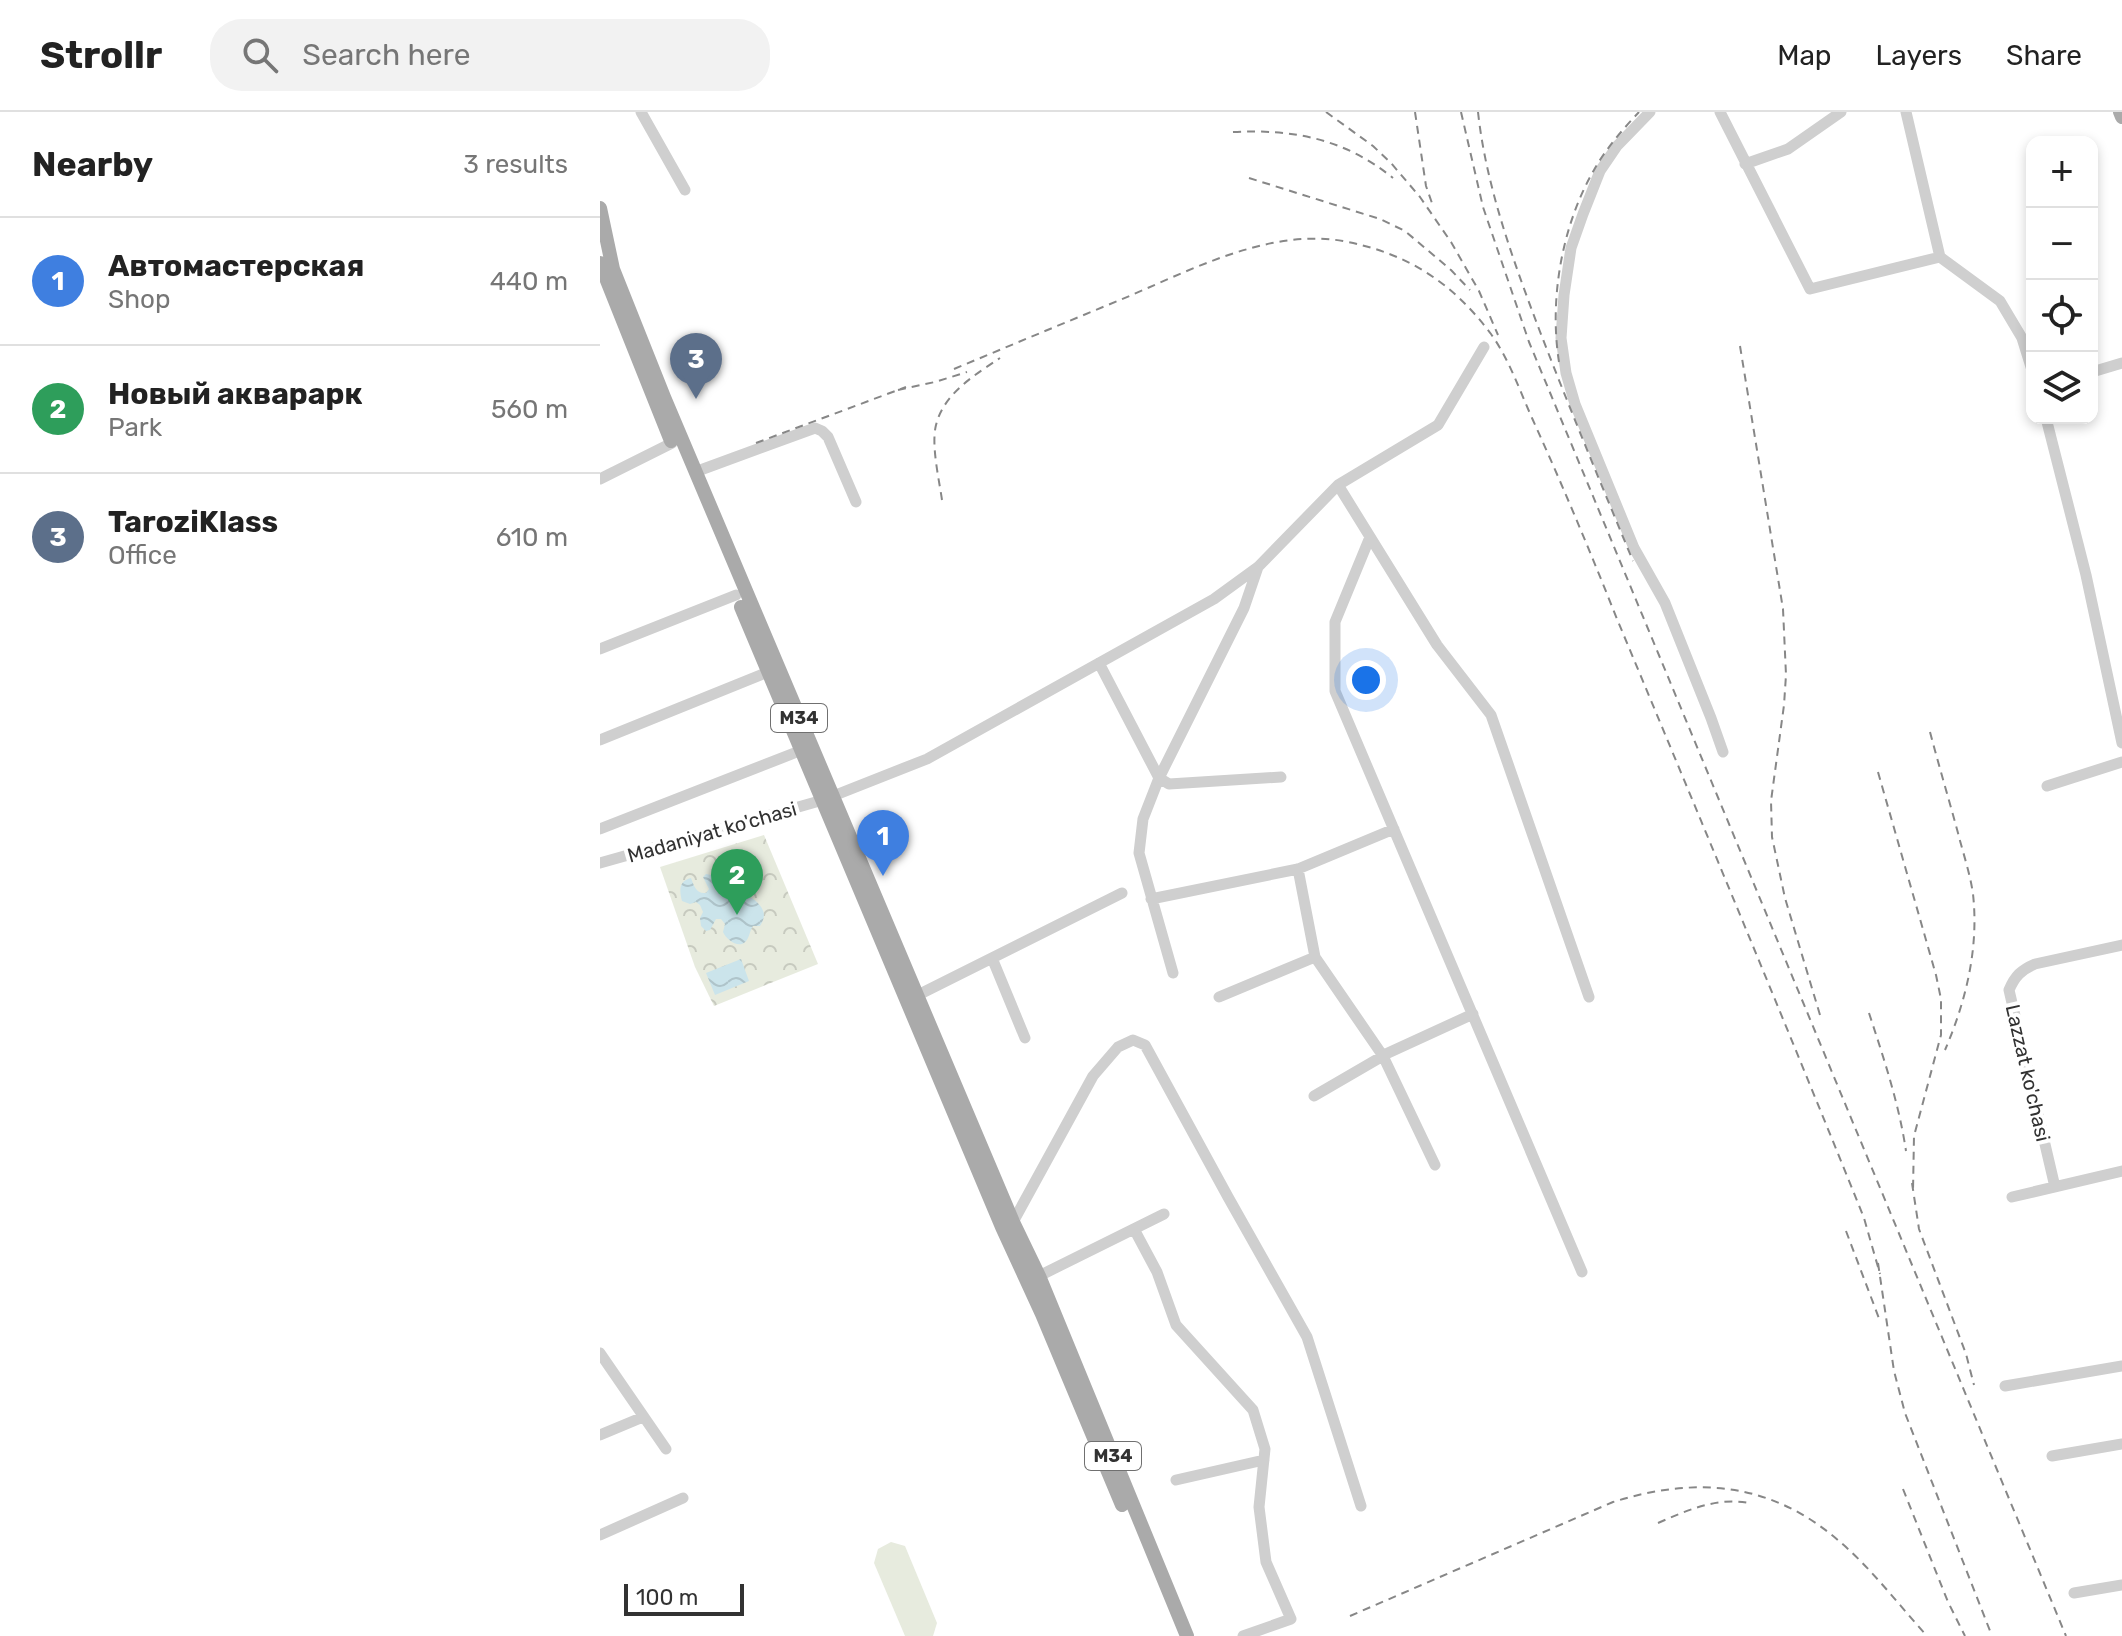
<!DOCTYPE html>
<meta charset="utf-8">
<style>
:root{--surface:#fff;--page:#f2f2f2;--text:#222;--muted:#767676;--line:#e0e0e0;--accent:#1a73e8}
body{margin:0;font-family:Rubik,sans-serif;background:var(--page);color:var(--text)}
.controls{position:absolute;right:24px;top:24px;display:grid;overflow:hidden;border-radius:16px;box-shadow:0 4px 12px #0003}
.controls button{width:72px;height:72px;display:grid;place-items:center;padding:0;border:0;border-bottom:2px solid var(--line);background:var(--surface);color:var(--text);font:40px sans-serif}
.scale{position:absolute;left:24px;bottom:20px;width:120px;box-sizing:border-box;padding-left:8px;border:4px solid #323232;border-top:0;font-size:22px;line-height:28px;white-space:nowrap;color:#323232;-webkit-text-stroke:6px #fff;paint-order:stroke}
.you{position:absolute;left:766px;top:568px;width:28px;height:28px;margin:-20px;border:6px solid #fff;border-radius:50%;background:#1a73e8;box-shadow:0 0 0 12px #1a73e833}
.badge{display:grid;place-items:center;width:52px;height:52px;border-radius:50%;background:var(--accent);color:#fff;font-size:26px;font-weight:700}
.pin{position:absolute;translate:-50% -66px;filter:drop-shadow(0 2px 4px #0008)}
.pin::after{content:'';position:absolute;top:42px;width:28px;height:24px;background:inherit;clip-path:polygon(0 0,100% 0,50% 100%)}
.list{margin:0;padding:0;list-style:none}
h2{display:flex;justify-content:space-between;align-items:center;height:104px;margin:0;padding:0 32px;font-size:34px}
h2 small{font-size:26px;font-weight:400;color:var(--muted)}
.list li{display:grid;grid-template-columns:52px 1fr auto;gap:24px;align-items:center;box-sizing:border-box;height:128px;padding:0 32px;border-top:2px solid var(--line)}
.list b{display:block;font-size:30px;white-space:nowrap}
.list p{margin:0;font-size:26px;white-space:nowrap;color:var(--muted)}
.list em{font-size:26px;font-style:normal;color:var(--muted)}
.icon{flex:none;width:44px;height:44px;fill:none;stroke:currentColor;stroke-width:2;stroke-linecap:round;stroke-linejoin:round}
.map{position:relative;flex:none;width:1522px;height:1524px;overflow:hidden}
header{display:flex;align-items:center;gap:48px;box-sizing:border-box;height:112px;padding:0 40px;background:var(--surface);border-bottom:2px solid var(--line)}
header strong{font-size:38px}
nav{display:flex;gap:44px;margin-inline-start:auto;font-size:28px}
.search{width:560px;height:72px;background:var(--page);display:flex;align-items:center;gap:20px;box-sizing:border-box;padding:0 28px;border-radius:32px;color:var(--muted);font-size:30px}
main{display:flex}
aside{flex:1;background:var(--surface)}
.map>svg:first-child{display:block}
.green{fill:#e7ebde}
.park{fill:url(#park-crowns)}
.water{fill:url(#water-waves)}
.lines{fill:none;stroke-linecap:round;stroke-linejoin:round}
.minor{stroke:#cfcfcf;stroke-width:11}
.major{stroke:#aaa;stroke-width:14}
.rail{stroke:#878787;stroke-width:2;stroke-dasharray:8 6;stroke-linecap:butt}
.labels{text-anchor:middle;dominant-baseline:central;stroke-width:8;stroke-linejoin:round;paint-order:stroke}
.shield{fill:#fff;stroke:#707070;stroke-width:2}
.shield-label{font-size:18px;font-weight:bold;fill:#323232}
.street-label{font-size:20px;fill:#323232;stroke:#fff}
</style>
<header>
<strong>Strollr</strong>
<div class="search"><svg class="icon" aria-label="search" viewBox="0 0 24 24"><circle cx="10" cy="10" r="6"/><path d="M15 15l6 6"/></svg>Search here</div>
<nav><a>Map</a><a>Layers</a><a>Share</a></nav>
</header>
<main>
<aside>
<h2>Nearby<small>3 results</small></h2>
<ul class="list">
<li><span class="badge" style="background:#3f7fe0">1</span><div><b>Автомастерская</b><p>Shop</p></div><em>440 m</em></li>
<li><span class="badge" style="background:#2e9e5b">2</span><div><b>Новый акварарк</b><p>Park</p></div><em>560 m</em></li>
<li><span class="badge" style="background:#5c6f8a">3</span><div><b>TaroziKlass</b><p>Office</p></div><em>610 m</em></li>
</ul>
</aside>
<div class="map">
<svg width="1522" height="1524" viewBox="0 0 1522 1524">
<defs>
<pattern id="park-crowns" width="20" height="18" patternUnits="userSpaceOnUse" patternTransform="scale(2)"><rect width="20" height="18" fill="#e7ebde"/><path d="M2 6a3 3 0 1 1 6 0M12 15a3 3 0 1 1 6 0" fill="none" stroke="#c7cabf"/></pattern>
<pattern id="water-waves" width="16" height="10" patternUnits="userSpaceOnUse" patternTransform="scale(2)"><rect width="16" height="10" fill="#cbe4eb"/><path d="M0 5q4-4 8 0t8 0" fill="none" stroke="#afc4ca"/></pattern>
</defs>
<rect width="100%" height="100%" fill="#fff"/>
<path class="green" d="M291,1430L305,1434L337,1511L333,1524H305L274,1451L278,1437Z"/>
<path class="park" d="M164,723L218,852L114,894L95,855L60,755Z"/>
<path class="water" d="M128,746L134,752L135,757L125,761L128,776L135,775L141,769V765L137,763L140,757L156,754L158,763L156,767L146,770L150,779L149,784C161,792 169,801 160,814H153C150,818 150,822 148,826C142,839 127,829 123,820L125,812L121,807H116L110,818L106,819L101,814L100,806L103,800L100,793L96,790L90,792L82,789C79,778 79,769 91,766C94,774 96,782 106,781L109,777L103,765L106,762L116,764L119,761V750Z
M141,847L149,869L115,883L106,861Z"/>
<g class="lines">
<path class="minor" d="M41,0L85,78
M1050,0L1017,34L1000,59L983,102L971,136L964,183L961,226L966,261L975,292L1034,436L1065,491L1111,606L1123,640
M1120,0L1210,177L1340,145
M1306,0L1340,145L1400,189L1422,226L1432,258
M1145,52L1188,37L1241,0
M1492,260L1522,251
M1446,306L1486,463L1522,631
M95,360L215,316L222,319L228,325L256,390
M0,367L72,331
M738,373L837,533L891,603L989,885
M770,425L735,510V579L982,1160
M0,537L136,483
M499,551L559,666L569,672L681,665
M0,628L168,560
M1447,674L1522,650
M0,717L202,638
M0,751L223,688L327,647L614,487L658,455L738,373L838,313L884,235
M698,757L715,845L783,944L835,1053
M551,787L698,757L794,717
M392,846L425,926
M573,861L539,741L543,707L559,666L644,496L658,455
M318,883L522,781
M619,885L715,845
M714,984L788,941L873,902
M1455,1075L1409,878C1415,864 1421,858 1435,852L1522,833
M1412,1085L1522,1059
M413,1110L493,964L518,935L533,928L545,933L628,1085L707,1225L761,1394
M534,1117L557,1160L576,1213L653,1298L665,1337L659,1395L666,1450L691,1507L643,1524
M439,1164L564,1102
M0,1241L66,1337
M1405,1274L1522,1254
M0,1323L43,1305
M1452,1344L1522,1332
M576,1368L664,1348
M0,1423L83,1386
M1474,1481L1522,1473"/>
<path class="major" d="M1520,0L1522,5
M0,96L13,157L64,285L413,1110L439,1164L587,1524
M0,151L71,329
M141,495L402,1115L442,1202L522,1393"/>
<path class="rail" d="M726,0L773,34L791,51L820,85L851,130L879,179L898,223
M815,0L826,74L833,94
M861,0L883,95L929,230L1466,1524
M878,0C886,74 913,148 939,217C969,295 1001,372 1033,449
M633,20C694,17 745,27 793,66
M649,66L780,107L805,119L851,158L870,178
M1140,234L1183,497L1186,563L1184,593L1171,689L1172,725L1185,786L1220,903
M959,250C949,187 962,113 994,58C1005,38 1023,17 1039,0
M354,257C409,234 464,211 520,188C587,160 667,116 743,129C807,141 852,170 891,222C909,247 919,277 932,306C962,372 990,439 1017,507C1100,706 1183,905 1264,1106L1280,1162
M298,278L335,270L367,260
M156,331L306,275
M342,388C339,367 331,333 336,313C344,281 375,263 400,246
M1330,620C1339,654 1349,688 1358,721C1363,741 1370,761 1373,782C1379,836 1366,889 1345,938
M1278,660L1336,863L1341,887V923L1314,1024L1313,1079
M1269,901C1284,947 1299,992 1306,1039
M1312,1071L1319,1117L1366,1242L1374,1273
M1246,1119L1280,1209
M1278,1151L1294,1259L1305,1301L1392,1524
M1303,1377L1348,1490L1365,1524
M1058,1411C1088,1398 1116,1385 1150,1391
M750,1504L1013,1390C1096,1364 1171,1370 1239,1429C1271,1456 1298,1492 1327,1524"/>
</g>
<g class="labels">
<g class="shield">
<rect x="171" y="592" width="56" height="28" rx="6"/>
<rect x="485" y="1330" width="56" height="28" rx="6"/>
</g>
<g class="shield-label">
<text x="199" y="606">M34</text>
<text x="513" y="1344">M34</text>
</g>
<g class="street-label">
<text transform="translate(112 720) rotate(-16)">Madaniyat ko'chasi</text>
<text transform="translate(1428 961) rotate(77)">Lazzat ko'chasi</text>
</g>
</g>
</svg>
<div class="controls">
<button>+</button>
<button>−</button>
<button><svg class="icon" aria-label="locate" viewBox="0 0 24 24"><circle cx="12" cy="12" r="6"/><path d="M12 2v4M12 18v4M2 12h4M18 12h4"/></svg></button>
<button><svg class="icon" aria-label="layers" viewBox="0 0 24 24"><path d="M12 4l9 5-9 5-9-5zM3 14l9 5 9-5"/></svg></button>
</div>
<div class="scale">100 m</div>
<div class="you"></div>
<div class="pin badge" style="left:283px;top:764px;background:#3f7fe0">1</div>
<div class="pin badge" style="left:137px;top:803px;background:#2e9e5b">2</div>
<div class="pin badge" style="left:96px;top:287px;background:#5c6f8a">3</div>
</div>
</main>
